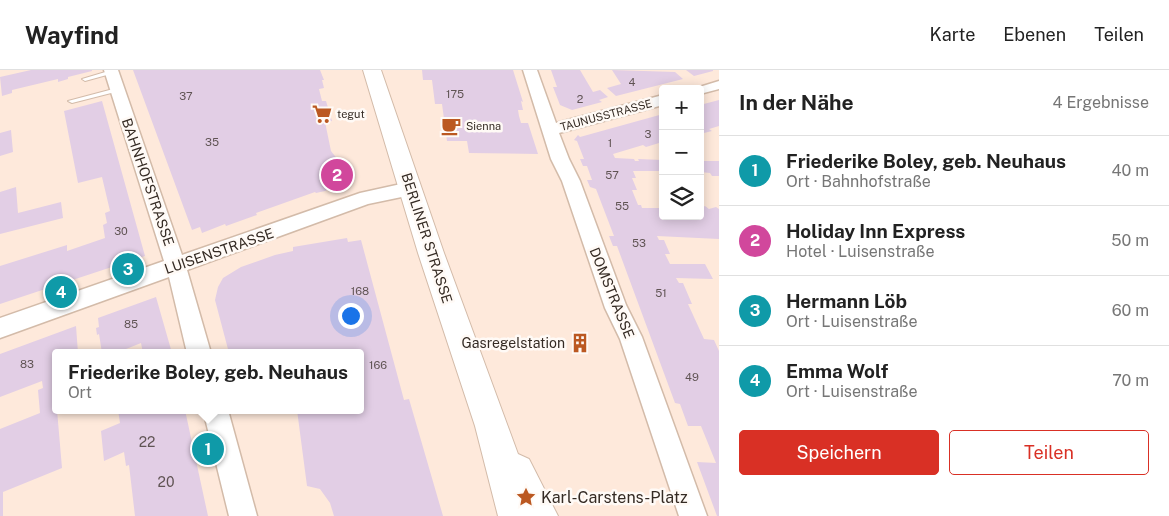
<!DOCTYPE html>
<html lang="de">
<meta charset="utf-8">
<style>
:root{--surface:#fff;--page:#f6f6f6;--text:#222;--muted:#767676;--line:#e0e0e0;--accent:#d93025}
body{margin:0;font-family:"Public Sans",sans-serif;background:var(--page);color:var(--text)}
.controls{position:absolute;right:15px;top:15px;display:grid;overflow:hidden;border-radius:5px;box-shadow:0 2px 12px #0003}
.controls button{width:45px;height:45px;display:grid;place-items:center;padding:0;border:0;border-bottom:1px solid var(--line);background:var(--surface);color:var(--text);font:25px sans-serif}
.you{position:absolute;left:350px;top:245px;width:18px;height:18px;margin:-12px;border:4px solid #fff;border-radius:50%;background:#1a73e8;box-shadow:0 0 0 8px #1a73e833}
.badge{display:grid;place-items:center;width:32px;height:32px;border-radius:50%;background:var(--accent);color:#fff;font-size:16px;font-weight:700}
.pin{position:absolute;translate:-50% -50%;border:2px solid #fff;box-shadow:0 1px 5px #0006}
.popup{position:absolute;left:52px;top:279px;width:312px;height:65px;box-sizing:border-box;display:grid;place-content:center;border-radius:5px;background:var(--surface);filter:drop-shadow(0 1px 4px #0005);font-size:16px;white-space:nowrap;color:var(--muted)}
.popup b{font-size:19px;color:var(--text)}
.popup::after{content:'';position:absolute;left:50%;top:100%;margin-left:-10px;border:10px solid transparent;border-top-color:var(--surface)}
.list{margin:0;padding:0;list-style:none}
h2{display:flex;justify-content:space-between;align-items:center;height:65px;margin:0;padding:0 20px;font-size:21px}
h2 small{font-size:16px;font-weight:400;color:var(--muted)}
.list li{display:grid;grid-template-columns:32px 1fr auto;gap:15px;align-items:center;box-sizing:border-box;height:70px;padding:0 20px;border-top:1px solid var(--line)}
.list b{display:block;font-size:19px;white-space:nowrap}
.list p{margin:0;font-size:16px;white-space:nowrap;color:var(--muted)}
.list em{font-size:16px;font-style:normal;color:var(--muted)}
.actions{display:flex;gap:10px;padding:15px 20px}
.actions a{flex:1;padding:11px 0;border:1px solid var(--accent);border-radius:5px;text-align:center;font-size:18px;color:var(--accent)}
.actions .main{background:var(--accent);color:#fff}
.icon{flex:none;width:28px;height:28px;fill:none;stroke:currentColor;stroke-width:2;stroke-linecap:round;stroke-linejoin:round}
.map{position:relative;flex:none;width:719px;height:446px;overflow:hidden}
header{display:flex;align-items:center;gap:30px;box-sizing:border-box;height:70px;padding:0 25px;background:var(--surface);border-bottom:1px solid var(--line)}
header strong{font-size:24px}
nav{display:flex;gap:28px;margin-inline-start:auto;font-size:18px}
main{display:flex}
aside{flex:1;background:var(--surface)}
.map>svg:first-child{display:block}
.building{fill:#e2cee5}
.lines{fill:none;stroke-linecap:round;stroke-linejoin:round}
.lane-casing{stroke:#d3bba9;stroke-width:2}
.street-casing{stroke:#d3bba9;stroke-width:3}
.secondary-casing{stroke:#d3bba9;stroke-width:2}
.lane{fill:#fff;fill-rule:evenodd}
.street{fill:#fff;fill-rule:evenodd}
.secondary{fill:#fff;fill-rule:evenodd}
.labels{text-anchor:middle;dominant-baseline:central;stroke-width:5;stroke-linejoin:round;paint-order:stroke}
.number-label{font-size:11px;fill:#605454}
.far-poi-label{font-size:11px;fill:#352b24;stroke:#fffaf6;text-anchor:start}
.far-street-label{font-size:11px;fill:#352b24;stroke:#fffaf6}
.street-label{font-size:14px;fill:#352b24;stroke:#fffaf6}
.poi-label{font-size:14px;fill:#352b24;stroke:#fffaf6;text-anchor:end}
.near-number-label{font-size:14px;fill:#605454}
.near-poi-label{font-size:16px;fill:#352b24;stroke:#fffaf6;text-anchor:start}
</style>
<header>
<strong>Wayfind</strong>
<nav><a>Karte</a><a>Ebenen</a><a>Teilen</a></nav>
</header>
<main>
<div class="map">
<svg width="719" height="446" viewBox="0 0 719 446">
<rect width="100%" height="100%" fill="#fee9db"/>
<path class="building" d="M31,0H92V1L68,7V9L58,12V9L12,20V23L2,26L0,7Z
M133,0H320L324,10H322L324,18L319,19L322,31H326L332,51L325,52L331,81L342,95V107L335,116L325,121L316,123L315,122L256,143L257,145L226,156L225,154L202,163L200,157L192,160Z
M422,0H513L523,32L521,31L523,40H518L519,46L521,53H528L538,84L469,83L467,71H447L442,34H435L432,10H423Z
M551,0H580L593,22L600,20L608,27L599,30L602,32L572,40L560,35L553,17H557Z
M612,0L675,2L683,9L616,26L607,18L621,14Z
M686,0H713V1L694,6Z
M719,30V56L709,59L712,61L700,64V35Z
M102,31L145,186L0,234V196L67,175V181L105,168L103,155L107,153L105,143L110,141L102,107L78,113L64,41Z
M663,44V75L659,73L646,77L643,75L613,84L615,88L634,89L635,91H639L638,89L663,90V101H633L636,108H632L637,120H632L638,135H641L642,138H663V146H700V138L705,136L709,139L716,137L719,139V169L657,166L659,170H664L670,184H665L670,194H705L713,209L676,208L679,213H683L692,234H688L704,269L714,270L719,281V446H717L697,392L716,393L701,356H688L680,334L675,333L617,176H613L609,166H614L596,119L590,117L587,110H592L587,96H583L580,89H584L577,71L574,70L578,65L580,67Z
M11,60L13,82L0,86V63Z
M700,91H719V106H712L710,103L700,102Z
M16,117L18,143L61,132L63,148L0,164V122Z
M347,168L348,172L361,170L404,330L409,329L443,446H334L330,433L320,419L307,416L297,340H361V283H282V281L229,283L215,230L218,217L223,208L241,197L275,185L293,181V177Z
M156,227L172,283H143L141,273L116,283H102L99,264L97,265L96,258L99,257L98,248Z
M76,256L78,283H56V340H57L62,398L3,422V446H0V359L40,343L38,320L43,318L42,311L0,327V284Z
M572,263L583,264L588,283H577Z
M118,340H185L208,446H135L129,395L126,396L124,382L104,391L101,361L120,353Z"/>
<g class="lines">
<defs>
<path id="lane" d="M112,0L115,2L114,3L85,11L82,9Z
M117,18L119,19V21L72,33L68,31Z"/>
<path id="street" d="M104,0H118L182,185L360,123L410,112L416,114L419,119L416,124L368,134L187,200L211,283H187L169,207L0,268V248L164,191Z
M523,0H537L556,53L663,25V35L559,63L569,89L580,111L626,235L642,267L707,446H679L620,269L605,238L562,111L551,89Z
M719,11V19L700,24V19H693Z
M203,340H228L257,446H229Z"/>
<path id="secondary" d="M363,0H381L444,183L518,384L529,389L558,446H498L475,356L418,183Z"/>
</defs>
<use href="#lane" class="lane-casing"/>
<use href="#street" class="street-casing"/>
<use href="#secondary" class="secondary-casing"/>
<use href="#lane" class="lane"/>
<use href="#street" class="street"/>
<use href="#secondary" class="secondary"/>
</g>
<defs>
<symbol id="supermarket-bare" viewBox="-9 -9 18 18"><path d="M-6-5.5h2.5l.6 2H6L4.5 2H-2.5L-4.4-4H-6ZM-1.5 3.2a1.3 1.3 0 1 0 .1 0ZM3 3.2a1.3 1.3 0 1 0 .1 0Z" fill="#bb5821" stroke="#fffaf6" stroke-width="2.5" paint-order="stroke"/></symbol>
<symbol id="cafe-bare" viewBox="-9 -9 18 18"><path d="M-5.5-4.5H6V0H3Q3 3.5 0 3.5H-2.5Q-5.5 3.5-5.5 0ZM3-3.2v2h1.7v-2ZM-6 4.5H4V6H-6Z" fill="#bb5821" stroke="#fffaf6" stroke-width="2.5" paint-order="stroke"/></symbol>
<symbol id="building-bare" viewBox="-9 -9 18 18"><path d="M-4-6H4V6H1V3H-1V6H-4ZM-2.5-4.3h1.7v1.8h-1.7ZM.8-4.3h1.7v1.8H.8ZM-2.5-1h1.7V.8h-1.7ZM.8-1h1.7V.8H.8Z" fill="#bb5821" stroke="#fffaf6" stroke-width="2.5" paint-order="stroke"/></symbol>
<symbol id="sight-bare" viewBox="-9 -9 18 18"><path d="M0-6L1.8-2.2L6-1.7L2.9 1.2L3.7 5.4L0 3.3L-3.7 5.4L-2.9 1.2L-6-1.7L-1.8-2.2Z" fill="#bb5821" stroke="#fffaf6" stroke-width="2.5" paint-order="stroke"/></symbol>
</defs>
<g fill-rule="evenodd">
<use href="#supermarket-bare" x="308" y="30" width="28" height="28"/>
<use href="#cafe-bare" x="437" y="42" width="28" height="28"/>
<use href="#building-bare" x="566" y="259" width="28" height="28"/>
<use href="#sight-bare" x="512" y="413" width="28" height="28"/>
</g>
<g class="labels">
<g class="number-label">
<text x="632" y="12">4</text>
<text x="455" y="24">175</text>
<text x="186" y="26">37</text>
<text x="580" y="29">2</text>
<text x="648" y="64">3</text>
<text x="212" y="72">35</text>
<text x="610" y="73">1</text>
<text x="612" y="105">57</text>
<text x="622" y="136">55</text>
<text x="121" y="161">30</text>
<text x="639" y="173">53</text>
<text x="360" y="221">168</text>
<text x="661" y="223">51</text>
<text x="131" y="254">85</text>
<text x="27" y="294">83</text>
<text x="378" y="295">166</text>
<text x="692" y="307">49</text>
</g>
<g class="far-poi-label">
<text x="337" y="44">tegut</text>
<text x="466" y="56">Sienna</text>
</g>
<g class="far-street-label">
<text transform="translate(606 45) rotate(-15)">TAUNUSSTRASSE</text>
</g>
<g class="street-label">
<text transform="translate(148 112) rotate(71)">BAHNHOFSTRASSE</text>
<text transform="translate(427 168) rotate(72)">BERLINER STRASSE</text>
<text transform="translate(219 181) rotate(-19)">LUISENSTRASSE</text>
<text transform="translate(612 223) rotate(68)">DOMSTRASSE</text>
</g>
<g class="poi-label">
<text x="565" y="273">Gasregelstation</text>
</g>
<g class="near-number-label">
<text x="147" y="372">22</text>
<text x="166" y="412">20</text>
</g>
<g class="near-poi-label">
<text x="541" y="427">Karl-Carstens-Platz</text>
</g>
</g>
</svg>
<div class="controls">
<button>+</button>
<button>−</button>
<button><svg class="icon" aria-label="layers" viewBox="0 0 24 24"><path d="M12 4l9 5-9 5-9-5zM3 14l9 5 9-5"/></svg></button>
</div>
<div class="you"></div>
<div class="pin badge" style="left:208px;top:379px;background:#0f9aa8">1</div>
<div class="popup"><b>Friederike Boley, geb. Neuhaus</b>Ort</div>
<div class="pin badge" style="left:337px;top:105px;background:#d1479c">2</div>
<div class="pin badge" style="left:128px;top:199px;background:#0f9aa8">3</div>
<div class="pin badge" style="left:61px;top:222px;background:#0f9aa8">4</div>
</div>
<aside>
<h2>In der Nähe<small>4 Ergebnisse</small></h2>
<ul class="list">
<li><span class="badge" style="background:#0f9aa8">1</span><div><b>Friederike Boley, geb. Neuhaus</b><p>Ort · Bahnhofstraße</p></div><em>40 m</em></li>
<li><span class="badge" style="background:#d1479c">2</span><div><b>Holiday Inn Express</b><p>Hotel · Luisenstraße</p></div><em>50 m</em></li>
<li><span class="badge" style="background:#0f9aa8">3</span><div><b>Hermann Löb</b><p>Ort · Luisenstraße</p></div><em>60 m</em></li>
<li><span class="badge" style="background:#0f9aa8">4</span><div><b>Emma Wolf</b><p>Ort · Luisenstraße</p></div><em>70 m</em></li>
</ul>
<div class="actions"><a class="main">Speichern</a><a>Teilen</a></div>
</aside>
</main>
